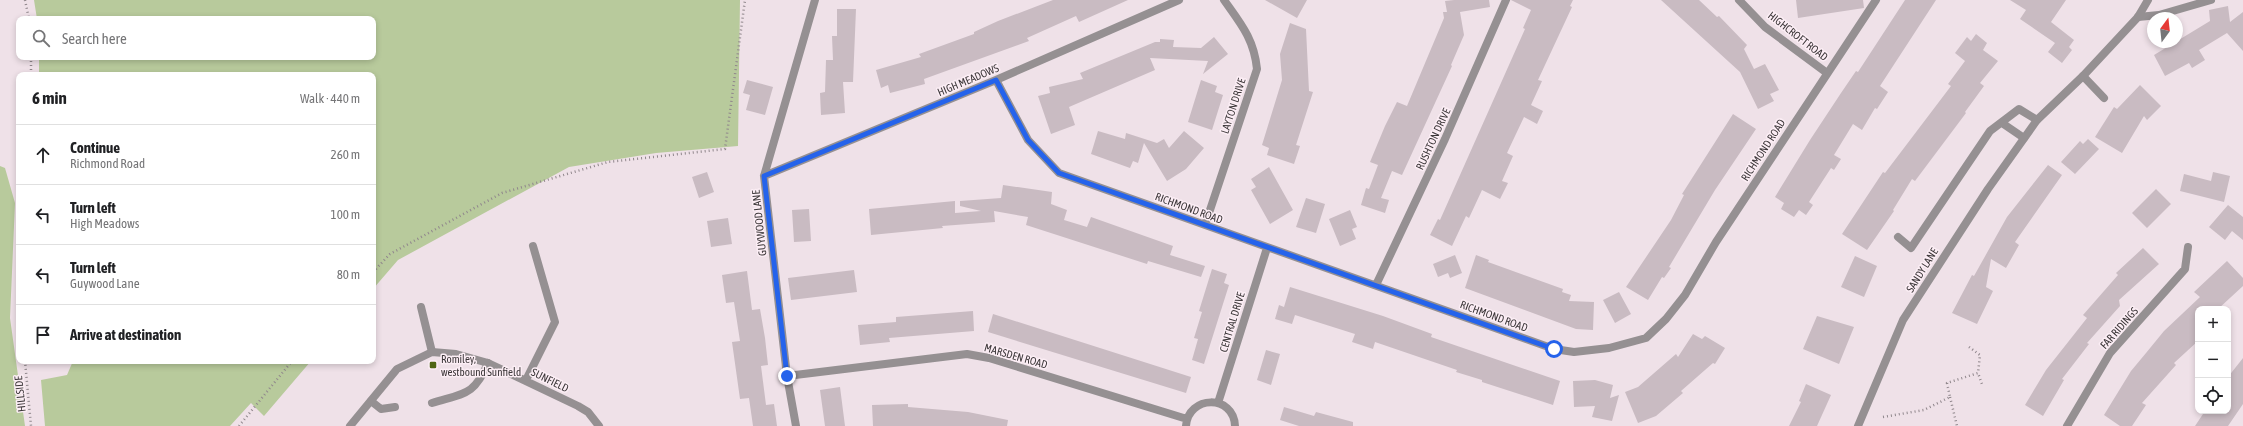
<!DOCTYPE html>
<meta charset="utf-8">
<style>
:root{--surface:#fff;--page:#f6f6f6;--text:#202124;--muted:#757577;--line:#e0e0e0}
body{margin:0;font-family:"Asap Condensed",sans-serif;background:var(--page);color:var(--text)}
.controls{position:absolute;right:12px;bottom:12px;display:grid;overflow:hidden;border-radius:8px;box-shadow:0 2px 6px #0003}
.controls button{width:36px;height:36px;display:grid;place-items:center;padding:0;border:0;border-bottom:1px solid var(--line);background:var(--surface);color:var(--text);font:20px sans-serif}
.compass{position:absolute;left:2147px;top:12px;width:36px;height:36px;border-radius:50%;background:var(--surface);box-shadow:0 2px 6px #0003;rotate:15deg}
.stop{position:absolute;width:12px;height:12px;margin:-9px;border:3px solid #2563eb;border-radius:50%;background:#fff}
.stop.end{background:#2563eb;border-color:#fff;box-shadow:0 1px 4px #0008}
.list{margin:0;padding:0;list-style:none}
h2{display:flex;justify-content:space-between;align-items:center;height:52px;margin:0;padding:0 16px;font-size:17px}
h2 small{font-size:13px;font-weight:400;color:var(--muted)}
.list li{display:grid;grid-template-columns:26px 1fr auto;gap:12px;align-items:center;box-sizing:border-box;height:60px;padding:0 16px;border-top:1px solid var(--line)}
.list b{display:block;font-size:15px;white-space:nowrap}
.list p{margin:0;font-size:13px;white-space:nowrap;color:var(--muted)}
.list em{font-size:13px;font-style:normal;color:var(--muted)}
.icon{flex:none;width:22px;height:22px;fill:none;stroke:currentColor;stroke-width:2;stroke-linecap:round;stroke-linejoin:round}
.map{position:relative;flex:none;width:2243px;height:426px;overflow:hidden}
.search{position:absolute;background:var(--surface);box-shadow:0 2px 6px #0003;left:16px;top:16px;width:360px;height:44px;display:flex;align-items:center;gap:10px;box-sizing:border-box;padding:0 14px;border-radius:8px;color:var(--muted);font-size:15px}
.panel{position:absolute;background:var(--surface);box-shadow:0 2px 6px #0003;left:16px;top:72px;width:360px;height:292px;border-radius:8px}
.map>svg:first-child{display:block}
.green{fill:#b8ca9c}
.building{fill:#c9bbc2}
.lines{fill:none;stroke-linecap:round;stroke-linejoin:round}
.path{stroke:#90878c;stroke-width:2.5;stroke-dasharray:1 3;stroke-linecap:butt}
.service{stroke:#959092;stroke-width:8}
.minor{stroke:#959092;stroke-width:8}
.tertiary{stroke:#959092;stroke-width:8}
.route{stroke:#2563eb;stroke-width:5}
.poi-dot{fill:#4f6614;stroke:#fceef5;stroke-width:1.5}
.labels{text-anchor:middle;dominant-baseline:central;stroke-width:3;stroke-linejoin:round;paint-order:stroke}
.street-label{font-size:11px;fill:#3b3638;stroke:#fceef5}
.poi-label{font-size:11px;fill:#3b3638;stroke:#fceef5;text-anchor:start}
</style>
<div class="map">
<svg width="2243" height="426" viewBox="0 0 2243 426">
<rect width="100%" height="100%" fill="#efe1e8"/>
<path class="green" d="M34,0H740L738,146L656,153L569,167L398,260L373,289V75H39V57H373V19H37Z
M0,166L5,168L15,203L10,318L25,426H0Z
M73,361H311L264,416L251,403L230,426H45L41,380L67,375Z"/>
<path class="building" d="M1053,0H1128L1079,22L1076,16L1027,38L1029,41L924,79L925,84L890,93L888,85L881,88L876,70L921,57L919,54L974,34V32L998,21Z
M1265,0H1307L1297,18Z
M1454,0H1489L1490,7L1460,12L1464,35L1451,65L1452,66L1402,175L1392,171L1381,198L1389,200L1385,213L1361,205L1366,188L1369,189L1378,165L1370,162L1385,126L1397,102L1407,106L1444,18L1443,12H1447L1445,1Z
M1511,0H1573L1570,6L1572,7L1538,80L1542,81L1531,105L1543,111L1537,124L1524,117L1507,153L1513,156L1502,181L1508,183L1500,199L1482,190L1469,218L1466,216L1452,246L1430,235L1438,219L1440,220L1525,29L1523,28L1531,10Z
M1661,0H1699L1717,17L1719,16L1747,45L1744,49L1754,69L1765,64L1779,90L1770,94L1774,101L1758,109L1740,72Z
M1796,0H1863L1864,8L1798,18Z
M1905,0H1936L1880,86L1888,92L1877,109L1875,108L1862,130L1853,124L1834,155L1841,159L1834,170L1831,168L1809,202L1813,205L1806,215L1799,210L1794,217L1781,209L1784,203L1775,197L1810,140L1841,93L1856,71L1858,72Z
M2010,0H2066L2051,22L2074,40L2069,47L2072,50L2062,63L2048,52L2055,43L2020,19L2026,10Z
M2228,6L2230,22L2243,12V51L2227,33L2199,50L2205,60L2192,68L2189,63L2165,76L2154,55L2210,21L2209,10Z
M837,9H856L853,82H843L845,113L821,115L820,93L825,92L826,60H833L832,36H837Z
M1290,23L1306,29L1309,91L1313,92L1296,145L1300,146L1294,164L1267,155L1269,148L1262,145L1282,80L1280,54Z
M1976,34L1987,43L1983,50L1998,61L1980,83L1984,86L1965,112L1966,113L1915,181L1912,179L1893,210L1894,211L1867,250L1842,234L1883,172L1885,173L1951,86L1948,84L1965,61L1955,53L1967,37L1971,41Z
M1214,37L1228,54L1203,74L1208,61L1150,58L1155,70L1069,107L1075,125L1051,134L1038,96L1050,93L1049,87L1083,79L1080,73L1155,42H1160V39L1174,40L1173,47L1201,48Z
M747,80L773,87L765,115L746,110L750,95L743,93Z
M1201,80L1217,86L1215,92L1223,95L1212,130L1188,122Z
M2140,85L2161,106L2147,120L2144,116L2122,153L2095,137L2114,107L2117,109Z
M1733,114L1756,129L1715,190L1669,267L1671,268L1664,278L1662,277L1648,300L1626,287L1671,220L1684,195L1682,194Z
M1098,131L1125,139L1126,133L1157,143L1164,139L1169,148L1184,131L1204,148L1186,169L1167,181L1144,143L1138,163L1133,161L1130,168L1091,154Z
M2088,139L2099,149L2075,174L2061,162L2080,141L2083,144Z
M2048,165L2062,175L2015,242L2019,245L2006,268L1991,259L1986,287L1993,291L1977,324L1952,313L1972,275L1974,276L2007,217Z
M1269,167L1293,210L1270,224L1251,190L1256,187L1251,179Z
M707,172L714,192L699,198L692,177Z
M2213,172L2230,176L2224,202L2180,191L2184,174L2211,181Z
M1003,185L1052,192L1051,204L1067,210L1064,220L1087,227L1091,217L1173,246L1170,255L1205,266L1201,277L1148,261L1147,264L1026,225L1028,217L994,211L995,222L942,226L943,228L871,235L869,209L955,201V213L981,211L960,206V201L1001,198Z
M2156,189L2171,204L2147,228L2132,213Z
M1306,198L1325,204L1316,233L1296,227Z
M2228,205L2243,217V240L2232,231L2225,240L2209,227Z
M809,209L811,241L794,242L792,210Z
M1350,210L1357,227L1352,229L1356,239L1340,246L1329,219Z
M728,218L732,244L711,247L707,221Z
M2143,248L2159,264L2119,300L2120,306L2087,343L2089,344L2062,379L2064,380L2043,416L2025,405L2046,370L2087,318L2083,315L2118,275L2116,273Z
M1455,255L1462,273L1450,278L1448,273L1438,277L1433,264Z
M1476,255L1489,260L1488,262L1563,289L1562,292L1571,295L1569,301L1594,302L1593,330L1576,329L1465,288Z
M1855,256L1877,266L1864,297L1841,287Z
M2227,261L2243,278V286L2218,309H2198V341L2174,363L2176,365L2142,403L2146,405L2132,426H2120L2104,415L2131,371L2146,353L2164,331L2200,297L2194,292Z
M1212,269L1227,274L1224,283L1229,285L1204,364L1192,360L1198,339L1194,338L1202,312L1199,311Z
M854,270L857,292L791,300L788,278Z
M747,271L752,310L760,309L765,338L768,365L761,366L766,405L774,404L777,426H753L749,398L740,399L732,342L740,341L734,302L726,303L722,275Z
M1290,287L1383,316L1432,334L1431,337L1560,381L1553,405L1482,382V380L1456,372L1457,370L1375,342L1373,349L1352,342L1355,334L1295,315L1292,324L1275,319L1279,305L1284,307Z
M1619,292L1631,314L1615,323L1603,300Z
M973,311L974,331L889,338L890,342L860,345L858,325L896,322V317Z
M993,314L1191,377L1186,393L988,332Z
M1817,316L1854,327L1839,364L1803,349Z
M1693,334L1702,339L1705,336L1725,348L1715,364L1713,363L1681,391L1683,393L1656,416L1638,423L1625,392L1638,387L1676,354L1678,357Z
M1266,350L1280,354L1271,385L1257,380Z
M2243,358V404L2228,426H2195L2205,411H2228V377Z
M1595,380L1613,385L1610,398L1619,395L1612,421L1592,417L1595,406L1574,407L1573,381Z
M1806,384L1831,395L1817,426H1789L1801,402L1799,401Z
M840,387L845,426H825L820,390Z
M908,404V407L968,412L1008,420L1007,426H873L872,405Z
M1284,407L1314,416L1316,412L1353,422V426H1299L1280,420Z"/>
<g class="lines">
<path class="path" d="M25,0L29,19
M31,57V75
M373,272L390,254L502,193L608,162L725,149L745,0
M1969,347L1980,355L1978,373
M25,361L31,426
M1950,397L1957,426
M1883,417L1924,410L1950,397L1947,383L1978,373L1982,384
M239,426L292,361"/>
<path class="service" d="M421,307L432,352
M371,401L381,409L395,407
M432,403C464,393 474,396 488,363"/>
<path class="minor" d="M1739,0L1765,27L1827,73
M2138,17L2159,15L2211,0
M2083,76L2104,98
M996,80L1028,140L1059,173L1554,349L1574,352L1609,348L1646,338L1666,319L1685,295L1716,242L1876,0
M2002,123L2024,138
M764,176L996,80L1179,0
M1205,225L1257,69C1254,39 1241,24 1224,0
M1898,237L1911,248L1990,131L2019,109L2037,120
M1376,285L1445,139L1506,0
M787,376L967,354L989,358L1187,419
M526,380L555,322L533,246
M1218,403L1267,248
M350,426L397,369L432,352L456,354L488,363L578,406L588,412L599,426
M796,426L787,376L764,176L815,0
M1186,426C1188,395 1234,394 1235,426
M2067,426L2110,353L2185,269L2188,247"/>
<path class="tertiary" d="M1858,426L1903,320L1988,189L2037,120L2083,76L2138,17L2148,0"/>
</g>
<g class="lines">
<path class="route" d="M787,376L764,176L996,80L1028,140L1059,173L1554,349"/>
</g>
<rect class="poi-dot" x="429" y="361" width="8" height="8" rx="2"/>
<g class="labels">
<g class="street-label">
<text transform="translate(1798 36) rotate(38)">HIGHCROFT ROAD</text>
<text transform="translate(968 80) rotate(-23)">HIGH MEADOWS</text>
<text transform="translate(1233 106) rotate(-72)">LAYTON DRIVE</text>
<text transform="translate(1433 139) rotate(-65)">RUSHTON DRIVE</text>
<text transform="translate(1763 150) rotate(-57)">RICHMOND ROAD</text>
<text transform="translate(1189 208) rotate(20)">RICHMOND ROAD</text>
<text transform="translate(759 223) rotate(-96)">GUYWOOD LANE</text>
<text transform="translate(1922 270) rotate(-58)">SANDY LANE</text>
<text transform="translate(1494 316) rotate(20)">RICHMOND ROAD</text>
<text transform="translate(1232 322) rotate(-73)">CENTRAL DRIVE</text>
<text transform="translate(2119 328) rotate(-49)">FAR RIDINGS</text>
<text transform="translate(1016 356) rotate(16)">MARSDEN ROAD</text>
<text transform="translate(550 380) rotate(26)">SUNFIELD</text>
<text transform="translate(20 394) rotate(-96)">HILLSIDE</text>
</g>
<g class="poi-label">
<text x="441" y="359">Romiley,<tspan x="441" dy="13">westbound Sunfield</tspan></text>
</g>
</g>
</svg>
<div class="controls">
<button>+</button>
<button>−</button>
<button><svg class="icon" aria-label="locate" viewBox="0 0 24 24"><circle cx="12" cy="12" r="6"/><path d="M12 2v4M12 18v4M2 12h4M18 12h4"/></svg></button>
</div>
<svg class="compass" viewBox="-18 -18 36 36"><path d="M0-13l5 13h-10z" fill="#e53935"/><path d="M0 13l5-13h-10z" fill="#757577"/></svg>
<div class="stop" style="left:1554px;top:349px"></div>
<div class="stop end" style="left:787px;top:376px"></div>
<div class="search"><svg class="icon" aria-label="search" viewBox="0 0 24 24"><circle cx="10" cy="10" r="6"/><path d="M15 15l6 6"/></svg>Search here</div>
<section class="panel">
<h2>6 min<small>Walk · 440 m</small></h2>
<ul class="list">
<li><svg class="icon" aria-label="ahead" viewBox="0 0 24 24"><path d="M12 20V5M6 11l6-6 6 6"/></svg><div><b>Continue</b><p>Richmond Road</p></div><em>260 m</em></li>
<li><svg class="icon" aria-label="left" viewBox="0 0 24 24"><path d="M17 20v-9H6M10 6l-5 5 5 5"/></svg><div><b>Turn left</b><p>High Meadows</p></div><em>100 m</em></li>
<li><svg class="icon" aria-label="left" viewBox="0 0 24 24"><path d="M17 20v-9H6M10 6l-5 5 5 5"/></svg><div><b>Turn left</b><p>Guywood Lane</p></div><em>80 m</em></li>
<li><svg class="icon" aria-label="arrive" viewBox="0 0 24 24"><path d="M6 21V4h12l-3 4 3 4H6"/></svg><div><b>Arrive at destination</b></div></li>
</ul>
</section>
</div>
